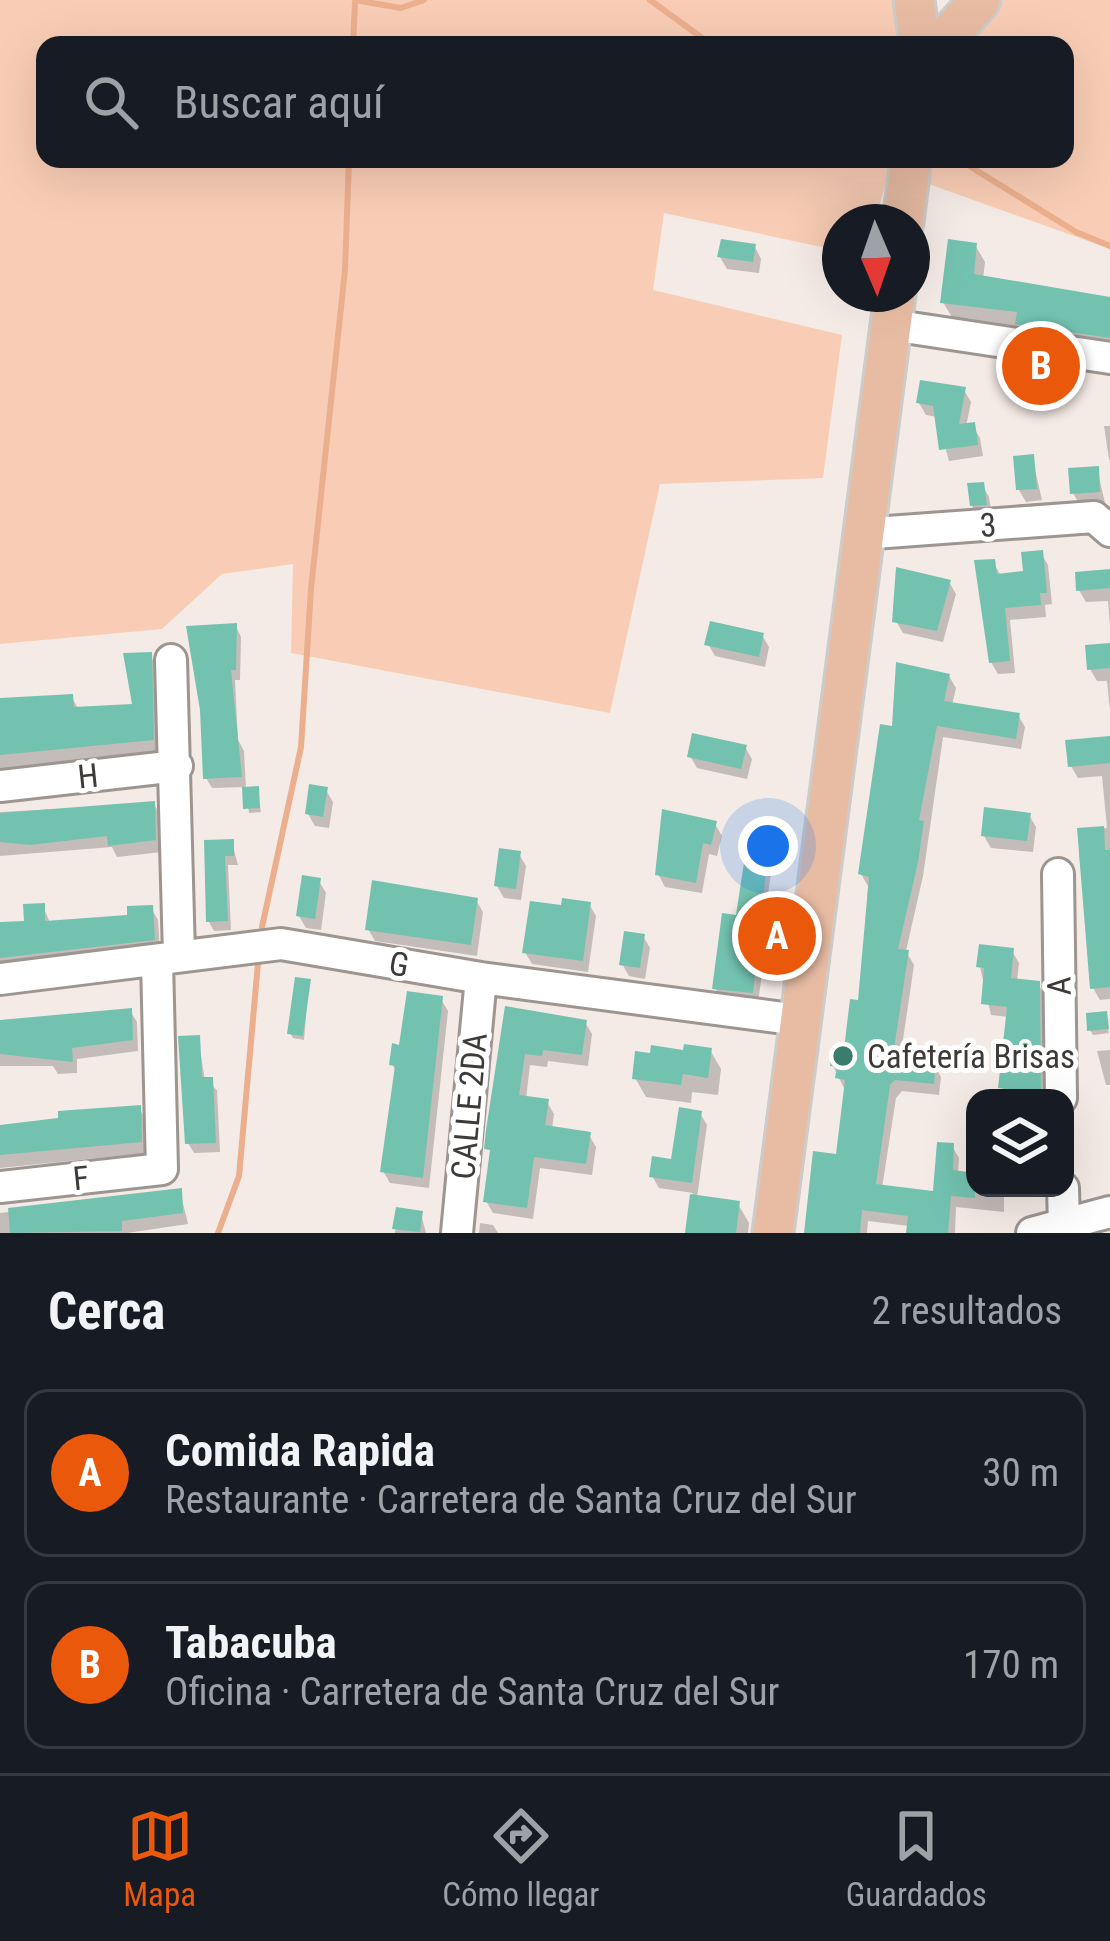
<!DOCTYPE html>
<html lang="es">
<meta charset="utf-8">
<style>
:root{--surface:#171b24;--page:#20242c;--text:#f1f3f6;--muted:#9ea1a6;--line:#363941;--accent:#ea580c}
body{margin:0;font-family:"Roboto Condensed",sans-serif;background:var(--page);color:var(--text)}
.controls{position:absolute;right:36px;bottom:36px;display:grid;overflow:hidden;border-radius:24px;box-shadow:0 12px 48px #0002}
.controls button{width:108px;height:108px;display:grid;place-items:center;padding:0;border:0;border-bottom:3px solid var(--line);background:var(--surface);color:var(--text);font:60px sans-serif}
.compass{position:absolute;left:822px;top:204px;width:108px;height:108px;border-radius:50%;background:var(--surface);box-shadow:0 12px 48px #0002;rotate:178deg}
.you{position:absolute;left:768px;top:846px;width:42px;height:42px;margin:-30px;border:9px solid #fff;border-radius:50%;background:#1a73e8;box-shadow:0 0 0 18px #1a73e833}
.badge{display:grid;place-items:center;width:78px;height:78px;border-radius:50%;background:var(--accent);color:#fff;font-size:39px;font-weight:700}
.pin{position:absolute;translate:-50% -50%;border:6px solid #fff;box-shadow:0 3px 12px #0006}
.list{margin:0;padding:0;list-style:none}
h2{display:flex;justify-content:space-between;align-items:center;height:156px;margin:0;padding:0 48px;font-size:51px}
h2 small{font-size:39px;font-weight:400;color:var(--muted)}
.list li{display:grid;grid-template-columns:78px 1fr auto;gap:36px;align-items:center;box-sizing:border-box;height:168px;margin:0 24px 24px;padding:0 24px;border:3px solid var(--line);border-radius:24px}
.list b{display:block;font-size:45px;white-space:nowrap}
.list p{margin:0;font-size:39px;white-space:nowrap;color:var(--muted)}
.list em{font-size:39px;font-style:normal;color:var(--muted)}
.icon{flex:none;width:66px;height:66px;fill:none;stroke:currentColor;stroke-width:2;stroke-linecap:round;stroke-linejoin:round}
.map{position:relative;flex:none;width:1110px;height:1233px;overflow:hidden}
.search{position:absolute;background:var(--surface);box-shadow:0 12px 48px #0002;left:36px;right:36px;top:36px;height:132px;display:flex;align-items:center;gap:30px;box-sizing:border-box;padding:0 42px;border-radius:24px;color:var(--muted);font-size:45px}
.sheet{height:540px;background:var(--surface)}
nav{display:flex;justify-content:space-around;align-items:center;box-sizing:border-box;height:168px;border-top:3px solid var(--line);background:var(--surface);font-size:33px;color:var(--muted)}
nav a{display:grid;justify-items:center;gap:6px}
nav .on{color:var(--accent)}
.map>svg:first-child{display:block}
.green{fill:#f9cdb5}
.shadow{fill:#0003}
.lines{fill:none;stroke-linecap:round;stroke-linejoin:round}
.stream{stroke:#ebaf8e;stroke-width:6}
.building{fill:#73c2b0}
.minor-casing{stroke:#9d9590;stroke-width:36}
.major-casing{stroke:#cdcccb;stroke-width:45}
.minor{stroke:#fff;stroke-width:30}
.major{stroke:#e8bca3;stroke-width:39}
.poi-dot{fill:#3a7c6e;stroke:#fff;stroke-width:4.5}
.labels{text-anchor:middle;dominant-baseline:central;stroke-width:10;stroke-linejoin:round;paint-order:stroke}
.street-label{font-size:33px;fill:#3d3a38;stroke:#fff}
.poi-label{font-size:33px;fill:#3d3a38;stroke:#fff;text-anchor:start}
</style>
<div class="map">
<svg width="1110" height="1233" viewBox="0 0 1110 1233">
<rect width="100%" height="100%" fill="#f5ebe6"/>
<path class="green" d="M0,0H898L902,45H45V159H892L875,222H840V251L664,213L653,290L842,335L823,478L660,484L610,713L291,653L293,564L222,574L162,629L0,644Z
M1003,0H1110V249L923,182L925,159H1065V45H958L970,24Z"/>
<path class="shadow" d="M975,245L985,262L983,279L1110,300V356L1028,340L1021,327L953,319L943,302Z
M755,247L761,259L759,273L727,269L720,257Z
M1060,373L1066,396L1009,389L1002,377Z
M964,390L971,402L966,427L973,426L980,438L983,456L949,461L937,417L926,415L919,403Z
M1104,426H1110V461L1109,459Z
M1032,457L1042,500L1026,502L1019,490Z
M1097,469L1105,503L1080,505L1073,493Z
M982,485L989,497L992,517L979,518L972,506Z
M1041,553L1048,565L1052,604L1045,605L1046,617L1010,620L1015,673L998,674L991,662L993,562L1000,574H1026Z
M1110,572V625L1108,601L1086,602L1079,590Z
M949,582L956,594L943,642L903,633L896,621Z
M236,626L241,637L240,680H235L238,740L244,751L246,790H257L261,812L249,813L245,787L212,788L206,778Z
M762,635L769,647L765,667L715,656L708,644Z
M1110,646V710L1107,681H1097L1090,669Z
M150,655L157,668L159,752L0,770V701L72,698L79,710L136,706Z
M949,676L956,688L952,705L1018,715L1025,727L1021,749L943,737L923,876L906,951L914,965L900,1060L934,1065L941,1077L939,1095L902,1091L896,1098L882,1188L936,1195L952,1146L959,1158L958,1174L975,1176V1188H1004V1212L956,1207L955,1233H909V1226L868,1221L867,1233H807L838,1157L845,1090L833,1066L846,1053L861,1003L868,886L861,874L895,730Z
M1110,739V999L1100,1000L1093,988L1079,853L1080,831L1107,828L1102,776L1078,778L1071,766Z
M745,747L752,759L747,779L697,768L690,756Z
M326,790L333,802L329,828L315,826L308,814Z
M154,804L161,816L162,852L117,857L112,847L0,856V812Z
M1029,815L1036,827L1033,852L991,848L984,836Z
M715,824L722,836L717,856L709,854L702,893L665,887L658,874Z
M232,842L238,865H228L231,930L214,931L209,922L207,843Z
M519,854L526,866L521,900L504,898L497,886Z
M765,862L771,873L764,922L768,930L758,1003L721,999L715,988L738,918Z
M319,881L326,893L321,930L306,928L299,916Z
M375,884L476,900L483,912L477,956L375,941L368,929Z
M589,904L596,916L588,972L532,964L525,952L563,908Z
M43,906L50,923L131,918L151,908L158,920L160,952L0,969V926L27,923Z
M643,936L650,948L645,979L629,976L622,964Z
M1012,951L1019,963L1017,981L1038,984L1045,996L1046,1098H1002L1009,1017L991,1015L980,967Z
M309,982L304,1040L293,1038L290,1033Z
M441,999L448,1011L429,1188L390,1183L383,1171L397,1073L392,1064Z
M508,1009L585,1022L592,1034L588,1066L548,1061L547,1067L530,1065L526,1099L547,1102L554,1114L552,1129L589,1135L596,1147L592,1175L540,1168L533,1219L493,1213L486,1201Z
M130,1011L137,1022L138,1051L77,1059V1073L58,1074L53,1066H0V1023Z
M1105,1014L1109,1033L1093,1035L1090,1030Z
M198,1038L205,1080L217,1090L220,1152L194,1153L188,1143Z
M710,1050L721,1069L718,1095L692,1092L691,1103L646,1097L635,1078L686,1053Z
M1110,1050V1085H1106L1097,1051Z
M139,1108L146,1120L147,1153L0,1168V1127Z
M700,1113L707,1125L697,1198L738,1204L749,1223L748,1233H688L693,1193L659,1188L652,1176L674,1162Z
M180,1191L188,1224L127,1233H0V1213Z
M398,1211L421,1214L426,1233H395Z
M480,1223L493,1225L498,1233H479Z"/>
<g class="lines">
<path class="stream" d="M355,0L401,8L424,0
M650,0L712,45
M353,45L355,3
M958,159L1076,232L1110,246
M262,927L301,747L311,589L345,270L349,159
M218,1233L239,1176L258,963"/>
</g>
<path class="building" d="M721,239L756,244L753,262L717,257Z
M948,239L977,243L974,274L1110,297V338L1015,324L1017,312L940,303Z
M1001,361L1062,370L1060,385L999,378Z
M920,380L966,387L959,424L975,422L978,445L939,450L933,406L916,403Z
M1034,454L1037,489L1016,490L1013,456Z
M1099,466L1100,492L1070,494L1068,468Z
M984,482L987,505L970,506L967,483Z
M1043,550L1047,593H1040L1041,605L1005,608L1010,661L989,663L974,560L995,559L997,574L1023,571L1021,552Z
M896,567L951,580L937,631L892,622Z
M1110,569V588L1076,591L1075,572Z
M710,621L764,633L759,657L704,645Z
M237,623L236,670H231L242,777L203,779L200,710L186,626Z
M1110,643V668L1087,670L1085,645Z
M152,652L154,740L0,755V698L73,694L74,707L132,704L123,653Z
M896,662L950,674L944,701L1020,713L1016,739L937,726L919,820L924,821L918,862L898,949L909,950L893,1055L936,1063L934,1084L895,1080L890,1085L876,1184L933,1191L937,1142L954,1143L953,1170L975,1173V1198L951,1196L948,1233H906L908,1216L862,1210L860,1233H804L813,1151L836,1154L845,1080L835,1078L837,1067L830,1066L832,1048L844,1049L850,999L858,1000L869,877L858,874L880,724L892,726Z
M692,733L747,745L741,769L687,757Z
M1110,736V763L1068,767L1065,740Z
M309,784L328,787L323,817L305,814Z
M259,786L260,808L243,809L242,787Z
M155,801L156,840L108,846L107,836L30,845L0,842V813Z
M984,807L1031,813L1027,841L981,836Z
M662,809L717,821L711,845L703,843L696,883L655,875Z
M1104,826L1105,850H1110V987L1090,989L1077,828Z
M234,839V856H225L228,921L206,922L204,840Z
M499,848L521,851L516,889L494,886Z
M745,856L767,860L753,993L712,989L722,913L736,915Z
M302,875L321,878L315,919L296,916Z
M372,880L478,898L471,945L365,930Z
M562,898L591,902L583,961L522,953L530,901L561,905Z
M45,903V921L127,915V906L153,905L155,940L0,958V922L24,921L23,904Z
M624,931L645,934L640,968L619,965Z
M979,944L1014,948L1011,978L1040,981L1041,1093L998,1088L1007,1007L981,1004L984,968L976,967Z
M295,977L311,979L303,1036L287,1034Z
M407,991L443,996L423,1178L380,1172L395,1066L389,1065L392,1043L399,1045Z
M505,1006L587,1020L582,1055L543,1050L542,1056L525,1054L519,1095L549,1099L545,1125L591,1132L586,1164L534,1157L527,1208L483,1202L490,1150L484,1149L486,1130Z
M132,1008L133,1040L72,1048L73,1062L0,1054V1020Z
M1107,1011L1109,1029L1087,1031L1086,1013Z
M200,1035L202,1077H213L216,1143L185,1144L178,1036Z
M684,1044L712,1048L708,1078L683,1074L681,1085L632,1079L635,1051L650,1053L651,1045L683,1050Z
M141,1105L142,1142L0,1155V1125L58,1118V1111Z
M679,1107L702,1111L692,1183L649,1177L652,1156L671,1159Z
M182,1188L183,1213L122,1221V1231L10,1233L8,1208Z
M690,1194L740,1201L736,1233H685Z
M396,1207L423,1211L420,1232L392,1229Z"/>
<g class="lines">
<defs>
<path id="minor" d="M891,325L1110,358
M860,534L1094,517L1110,531
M171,660L179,955
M0,786L177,766
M1058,874L1061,1098
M0,979L281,944L481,978L799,1020
M0,1187L162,1169L157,961
M1063,1188L1064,1225
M457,1233L481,978
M1032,1233L1110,1212"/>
<path id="major" d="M914,0L920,45
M940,45L980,0
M903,222L911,159
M773,1233L895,294"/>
</defs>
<use href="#minor" class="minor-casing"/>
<use href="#major" class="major-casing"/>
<use href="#minor" class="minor"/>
<use href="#major" class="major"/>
</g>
<circle class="poi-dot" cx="843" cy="1056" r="12"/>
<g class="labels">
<g class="street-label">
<text transform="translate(988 525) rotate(-4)">3</text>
<text transform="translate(88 776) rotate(-6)">H</text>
<text transform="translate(399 964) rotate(10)">G</text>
<text transform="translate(1059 986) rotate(-91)">A</text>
<text transform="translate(469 1106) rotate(-85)">CALLE 2DA</text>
<text transform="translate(81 1178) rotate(-6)">F</text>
</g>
<g class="poi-label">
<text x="867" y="1056">Cafetería Brisas</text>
</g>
</g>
</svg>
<div class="controls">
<button><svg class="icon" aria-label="layers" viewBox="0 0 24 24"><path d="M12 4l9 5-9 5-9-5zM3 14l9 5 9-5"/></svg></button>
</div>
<svg class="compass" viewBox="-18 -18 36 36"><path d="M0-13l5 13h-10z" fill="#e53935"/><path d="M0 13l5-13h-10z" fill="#9ea1a6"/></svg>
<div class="you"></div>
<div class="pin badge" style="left:777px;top:936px">A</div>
<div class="pin badge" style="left:1041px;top:366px">B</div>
<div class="search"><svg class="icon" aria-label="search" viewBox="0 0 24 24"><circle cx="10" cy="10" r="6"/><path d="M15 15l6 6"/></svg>Buscar aquí</div>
</div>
<section class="sheet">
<h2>Cerca<small>2 resultados</small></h2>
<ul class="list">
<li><span class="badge">A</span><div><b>Comida Rapida</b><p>Restaurante · Carretera de Santa Cruz del Sur</p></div><em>30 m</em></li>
<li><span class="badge">B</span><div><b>Tabacuba</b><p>Oficina · Carretera de Santa Cruz del Sur</p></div><em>170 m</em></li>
</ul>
</section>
<nav>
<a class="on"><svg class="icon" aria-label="map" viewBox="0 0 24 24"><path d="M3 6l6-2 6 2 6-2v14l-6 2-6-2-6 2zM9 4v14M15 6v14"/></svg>Mapa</a>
<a><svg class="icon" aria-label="directions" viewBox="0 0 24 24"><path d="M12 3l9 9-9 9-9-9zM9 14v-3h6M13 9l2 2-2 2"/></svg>Cómo llegar</a>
<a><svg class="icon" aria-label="saved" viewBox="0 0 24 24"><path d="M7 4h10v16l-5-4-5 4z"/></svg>Guardados</a>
</nav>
